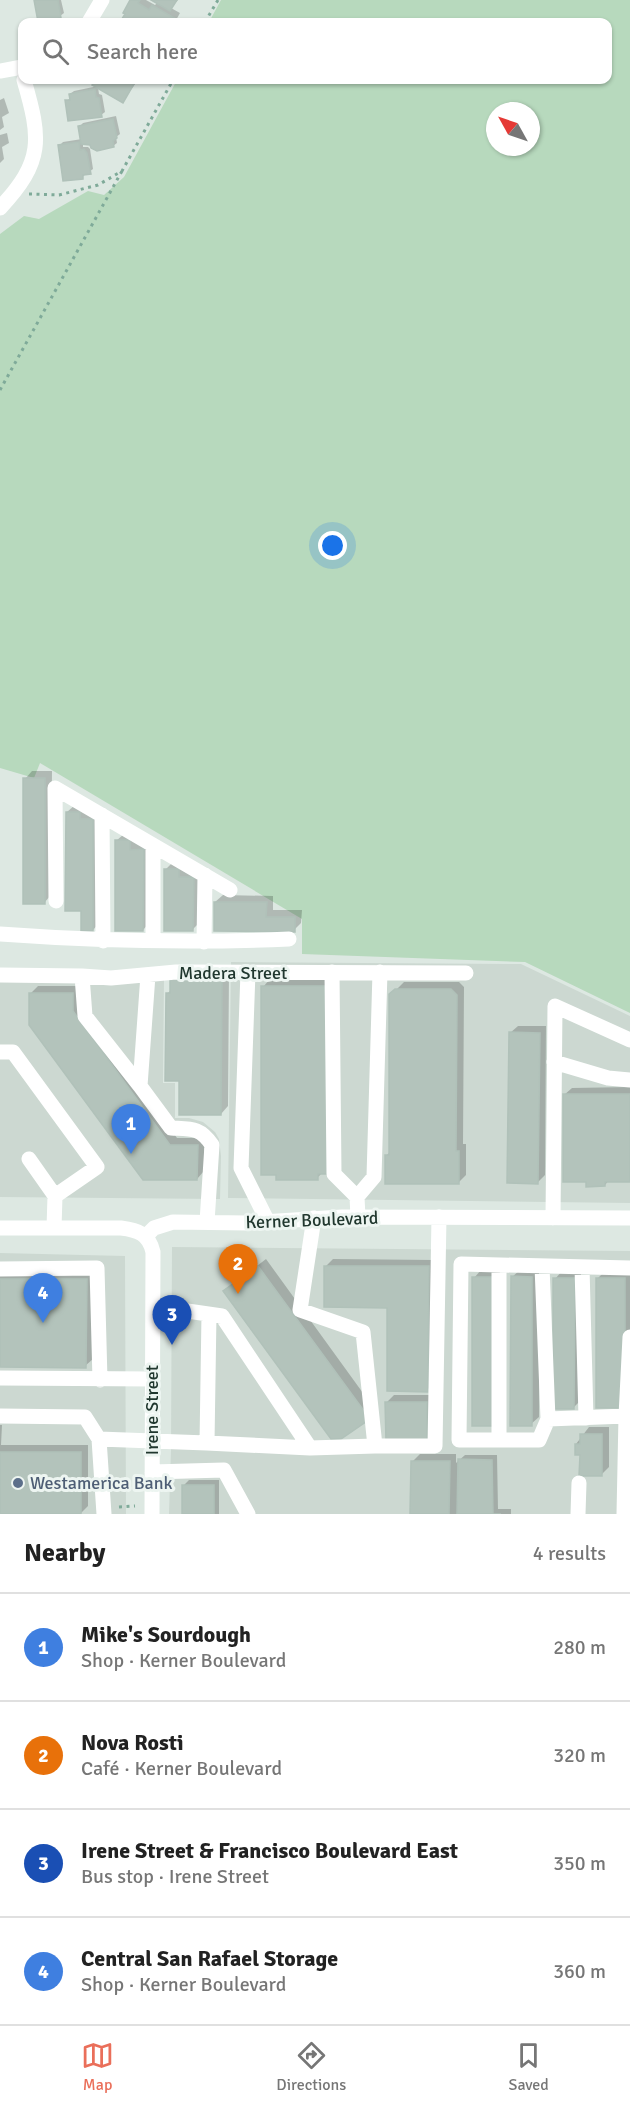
<!DOCTYPE html>
<meta charset="utf-8">
<style>
:root{--surface:#fff;--page:#f6f6f6;--text:#222;--muted:#767676;--line:#e0e0e0;--accent:#ea6f5a}
body{margin:0;font-family:Signika,sans-serif;background:var(--page);color:var(--text)}
.compass{position:absolute;left:486px;top:102px;width:54px;height:54px;border-radius:50%;background:var(--surface);box-shadow:0 2px 4px #0004;rotate:310deg}
.you{position:absolute;left:333px;top:546px;width:21px;height:21px;margin:-15px;border:4px solid #fff;border-radius:50%;background:#1a73e8;box-shadow:0 0 0 9px #1a73e833}
.badge{display:grid;place-items:center;width:39px;height:39px;border-radius:50%;background:var(--accent);color:#fff;font-size:20px;font-weight:700}
.pin{position:absolute;translate:-50% -50px;filter:drop-shadow(0 2px 3px #0008)}
.pin::after{content:'';position:absolute;top:32px;width:21px;height:18px;background:inherit;clip-path:polygon(0 0,100% 0,50% 100%)}
.list{margin:0;padding:0;list-style:none}
h2{display:flex;justify-content:space-between;align-items:center;height:78px;margin:0;padding:0 24px;font-size:26px}
h2 small{font-size:20px;font-weight:400;color:var(--muted)}
.list li{display:grid;grid-template-columns:39px 1fr auto;gap:18px;align-items:center;box-sizing:border-box;height:108px;padding:0 24px;border-top:2px solid var(--line)}
.list b{display:block;font-size:22px;white-space:nowrap}
.list p{margin:0;font-size:20px;white-space:nowrap;color:var(--muted)}
.list em{font-size:20px;font-style:normal;color:var(--muted)}
.icon{flex:none;width:33px;height:33px;fill:none;stroke:currentColor;stroke-width:2;stroke-linecap:round;stroke-linejoin:round}
.map{position:relative;flex:none;width:630px;height:1514px;overflow:hidden}
.search{position:absolute;background:var(--surface);box-shadow:0 2px 4px #0004;left:18px;right:18px;top:18px;height:66px;display:flex;align-items:center;gap:15px;box-sizing:border-box;padding:0 21px;border-radius:12px;color:var(--muted);font-size:22px}
.sheet{height:510px;background:var(--surface)}
nav{display:flex;justify-content:space-around;align-items:center;box-sizing:border-box;height:84px;border-top:2px solid var(--line);background:var(--surface);font-size:16px;color:var(--muted)}
nav a{display:grid;justify-items:center;gap:3px}
nav .on{color:var(--accent)}
.map>svg:first-child{display:block}
.built{fill:#ccd8d1}
.green{fill:#b7d9bd;fill-rule:evenodd}
.shadow{fill:#0003}
.building{fill:#b3c3bb;stroke:#b0c1b9;stroke-width:1.5}
.lines{fill:none;stroke-linecap:round;stroke-linejoin:round}
.path{stroke:#7faa99;stroke-width:3;stroke-dasharray:3 4.5;stroke-linecap:butt}
.minor{stroke:#fff;stroke-width:15}
.service-dot{fill:#5c6f8a;stroke:#edf5f1;stroke-width:2}
.labels{text-anchor:middle;dominant-baseline:central;stroke-width:6;stroke-linejoin:round;paint-order:stroke}
.street-label{font-size:18px;fill:#20372e;stroke:#edf5f1}
.service-label{font-size:18px;fill:#4e5e75;stroke:#edf5f1;text-anchor:start}
</style>
<div class="map">
<svg width="630" height="1514" viewBox="0 0 630 1514">
<rect width="100%" height="100%" fill="#dde8e2"/>
<path class="built" d="M231,962L521,964L630,1016V1203L228,1198Z
M164,979L163,1083H175V1118H189L203,1122L215,1132L219,1139L221,1156L220,1199L0,1197V981Z
M172,1247L630,1251V1514H169L171,1450Z
M0,1253L125,1256L126,1514H0Z"/>
<path class="green" d="M221,0H630V1013L525,962L302,954V919L40,763L34,778L0,768V234L24,216L39,219L88,191L104,195L124,177L177,80H608V22H209ZM495,111H531V147H495Z"/>
<path class="shadow" d="M35,0H61L64,13L60,16Z
M132,0H146L155,5L158,2L154,0H178L171,8L180,13L175,22H122Z
M97,80H138L123,101L98,87L99,94L102,95L105,112L101,115L66,101L71,98L70,94L74,91L98,86L94,85Z
M4,98L9,113L2,117L4,127L0,130V100Z
M116,116L120,134L116,137L117,143L113,146L83,143V147H88L90,149L93,169L82,177L59,146L63,142L82,139L80,126L83,123Z
M7,133L9,143L2,147L4,159L0,163V135Z
M32,771H52L51,895L44,903L25,779Z
M75,805L100,812V922L93,930L82,909L67,812Z
M124,834L150,843V922L143,930L116,841Z
M173,862L201,871L200,922L193,929L166,869Z
M223,895L273,896V910H302L301,923L294,930L215,902Z
M229,972L228,1106L221,1114L180,1080L167,994L171,990Z
M270,979H337L323,1172L317,1178L263,987Z
M404,982H459L464,987L463,1144H466V1175L458,1183L387,1155L390,1152L391,995Z
M38,986H79V1003L177,1138H204V1171L197,1179L31,993Z
M518,1026H546L545,1175L538,1182L510,1033Z
M630,1087V1180H609L605,1185L564,1095L572,1088Z
M266,1259L376,1411L369,1418L225,1291Z
M333,1259L435,1260L434,1383L427,1390L388,1306L326,1266Z
M481,1270H500L492,1425L474,1278Z
M520,1270H539V1417L531,1424L512,1277Z
M562,1271H581V1400L574,1407L555,1279Z
M605,1271H630V1401L598,1278Z
M0,1272H93V1359L85,1366L0,1365Z
M394,1395H434V1432L427,1440L387,1402Z
M0,1425H2L1,1445H88V1506L80,1514H0Z
M589,1427H609V1467L601,1475L581,1454L576,1444Z
M420,1454H456V1463L465,1455H497L498,1509H511V1514H412V1462Z
M189,1480H219V1514H184L183,1486Z"/>
<path class="building" d="M34,0H58L61,18L38,22Z
M130,0H140L138,3L149,10L152,5L176,19L174,22H120L125,14L123,13Z
M151,0H177L170,11Z
M96,80H131L135,82L123,103L92,85Z
M95,89L96,97L99,98L102,117L68,121L65,100H70L69,94Z
M113,119L117,138L113,141L114,147L97,151L91,148L90,145L81,144L78,126Z
M79,142L80,150L84,149L87,153L91,174L83,175V179L63,181L58,145Z
M23,778H45V904H23Z
M66,812H80V819H93V931H81V911H65Z
M115,840H130V850L144,849L143,931H115Z
M164,869H179V877H194L193,931H164Z
M214,902H267L266,917H295V932L214,931Z
M170,979H222L221,1115H179V1081H165L166,993H170Z
M261,986H331V1174H318V1180H276V1175H261Z
M395,989H451L457,995L456,1151H459V1184H385V1155H389V994Z
M29,993H73V1011L170,1145H198L197,1180H143L29,1025Z
M509,1032L540,1033L538,1184L507,1183Z
M563,1094H630V1182H605V1186L586,1187V1182H563Z
M258,1266L370,1419L341,1439H331L223,1291Z
M324,1266H429L428,1392L387,1391V1308L324,1307Z
M511,1276L532,1277V1426H510Z
M472,1277H494L493,1426H472Z
M553,1278H575L574,1409H553Z
M596,1278H625V1408H596Z
M0,1279H87L86,1368L0,1367Z
M385,1402H427V1441H386Z
M580,1434H602V1476H579L580,1455H575V1444H580Z
M0,1452H81V1514H0Z
M458,1459L492,1460L493,1514H501H457Z
M411,1461H450L449,1514H410Z
M182,1485H214V1514H182Z"/>
<g class="lines">
<path class="path" d="M205,22L218,0
M29,194L59,195L98,185L122,171L173,80
M0,390L122,171
M119,1507L135,1506"/>
<path class="minor" d="M89,22L102,0
M0,71L22,67
M0,208C44,161 41,139 24,80
M102,815L103,941
M153,845V941
M56,901L55,788L230,890
M0,934C97,941 193,943 289,939
M204,942L205,875
M248,972L241,1168L268,1222
M332,972L334,1174L357,1197L358,1217
M0,975L82,976L111,978L176,972L466,973
M148,975L140,1086L171,1128C191,1129 200,1127 212,1145L207,1222
M82,976L85,1016L140,1086
M0,1052H13L97,1167L55,1196
M554,1062L608,1078L630,1080
M29,1159L55,1196L54,1228
M357,1197L374,1177L380,972
M553,1218L555,1006L630,1040
M0,1228H121C138,1230 149,1234 153,1252L152,1514
M146,1236L154,1228L173,1222L247,1223L342,1217L630,1218
M499,1265V1440
M542,1266L548,1419
M582,1267L586,1418
M0,1269L97,1268L100,1380
M153,1306L222,1316L310,1448L375,1446L363,1332L300,1310L314,1218
M0,1378L153,1379
M0,1416L85,1417L99,1439L104,1514
M626,1416L548,1419L539,1440H459L461,1264L630,1268
M99,1439L207,1443L209,1314
M207,1443L310,1448
M375,1446H435L439,1217
M152,1472L224,1470L248,1514
M578,1514L579,1483
M624,1514L626,1416L630,1337"/>
</g>
<circle class="service-dot" cx="18" cy="1483" r="6"/>
<g class="labels">
<g class="street-label">
<text x="233" y="973">Madera Street</text>
<text transform="translate(312 1220) rotate(-2)">Kerner Boulevard</text>
<text transform="translate(152 1410) rotate(-90)">Irene Street</text>
</g>
<g class="service-label">
<text x="30" y="1483">Westamerica Bank</text>
</g>
</g>
</svg>
<svg class="compass" viewBox="-18 -18 36 36"><path d="M0-13l5 13h-10z" fill="#e53935"/><path d="M0 13l5-13h-10z" fill="#767676"/></svg>
<div class="you"></div>
<div class="pin badge" style="left:131px;top:1154px;background:#3f7fe0">1</div>
<div class="pin badge" style="left:238px;top:1294px;background:#e8710a">2</div>
<div class="pin badge" style="left:172px;top:1345px;background:#1a4fb4">3</div>
<div class="pin badge" style="left:43px;top:1323px;background:#3f7fe0">4</div>
<div class="search"><svg class="icon" aria-label="search" viewBox="0 0 24 24"><circle cx="10" cy="10" r="6"/><path d="M15 15l6 6"/></svg>Search here</div>
</div>
<section class="sheet">
<h2>Nearby<small>4 results</small></h2>
<ul class="list">
<li><span class="badge" style="background:#3f7fe0">1</span><div><b>Mike's Sourdough</b><p>Shop · Kerner Boulevard</p></div><em>280 m</em></li>
<li><span class="badge" style="background:#e8710a">2</span><div><b>Nova Rosti</b><p>Café · Kerner Boulevard</p></div><em>320 m</em></li>
<li><span class="badge" style="background:#1a4fb4">3</span><div><b>Irene Street &amp; Francisco Boulevard East</b><p>Bus stop · Irene Street</p></div><em>350 m</em></li>
<li><span class="badge" style="background:#3f7fe0">4</span><div><b>Central San Rafael Storage</b><p>Shop · Kerner Boulevard</p></div><em>360 m</em></li>
</ul>
</section>
<nav>
<a class="on"><svg class="icon" aria-label="map" viewBox="0 0 24 24"><path d="M3 6l6-2 6 2 6-2v14l-6 2-6-2-6 2zM9 4v14M15 6v14"/></svg>Map</a>
<a><svg class="icon" aria-label="directions" viewBox="0 0 24 24"><path d="M12 3l9 9-9 9-9-9zM9 14v-3h6M13 9l2 2-2 2"/></svg>Directions</a>
<a><svg class="icon" aria-label="saved" viewBox="0 0 24 24"><path d="M7 4h10v16l-5-4-5 4z"/></svg>Saved</a>
</nav>
